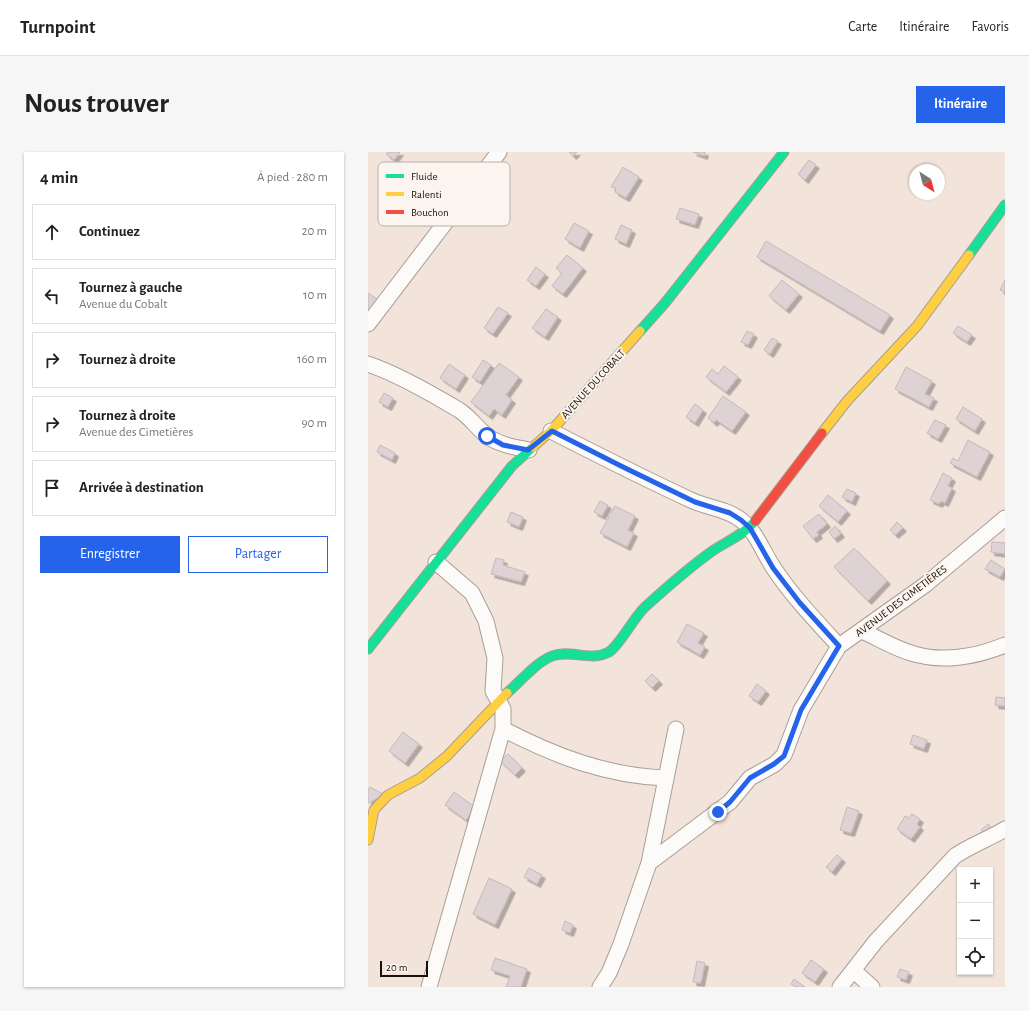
<!DOCTYPE html>
<html lang="fr">
<meta charset="utf-8">
<style>
:root{--surface:#fff;--page:#f6f6f6;--text:#222;--muted:#767676;--line:#e0e0e0;--accent:#2563eb}
body{margin:0;font-family:"Alegreya Sans",sans-serif;background:var(--page);color:var(--text)}
.controls{position:absolute;right:12px;bottom:12px;display:grid;overflow:hidden;border-radius:0px;box-shadow:0 1px 3px #0004}
.controls button{width:36px;height:36px;display:grid;place-items:center;padding:0;border:0;border-bottom:1px solid var(--line);background:var(--surface);color:var(--text);font:20px sans-serif}
.compass{position:absolute;left:541px;top:12px;width:36px;height:36px;border-radius:50%;background:var(--surface);box-shadow:0 1px 3px #0004;rotate:144deg}
.scale{position:absolute;left:12px;bottom:10px;width:48px;box-sizing:border-box;padding-left:4px;border:2px solid #1c1109;border-top:0;font-size:11px;line-height:14px;white-space:nowrap;color:#1c1109;-webkit-text-stroke:3px #fbf4ef;paint-order:stroke}
.stop{position:absolute;width:12px;height:12px;margin:-9px;border:3px solid #2563eb;border-radius:50%;background:#fff}
.stop.end{background:#2563eb;border-color:#fff;box-shadow:0 1px 4px #0008}
.list{margin:0;padding:0;list-style:none}
h2{display:flex;justify-content:space-between;align-items:center;height:52px;margin:0;padding:0 16px;font-size:17px}
h2 small{font-size:13px;font-weight:400;color:var(--muted)}
.list li{display:grid;grid-template-columns:26px 1fr auto;gap:12px;align-items:center;box-sizing:border-box;height:56px;margin:0 8px 8px;padding:0 8px;border:1px solid var(--line);border-radius:0px}
.list b{display:block;font-size:15px;white-space:nowrap}
.list p{margin:0;font-size:13px;white-space:nowrap;color:var(--muted)}
.list em{font-size:13px;font-style:normal;color:var(--muted)}
.actions{display:flex;gap:8px;padding:12px 16px}
.actions a{flex:1;padding:9px 0;border:1px solid var(--accent);border-radius:0px;text-align:center;font-size:14px;color:var(--accent)}
.actions .main{background:var(--accent);color:#fff}
.icon{flex:none;width:22px;height:22px;fill:none;stroke:currentColor;stroke-width:2;stroke-linecap:round;stroke-linejoin:round}
.map{position:relative;flex:none;width:637px;height:835px;overflow:hidden;border-radius:0px}
header{display:flex;align-items:center;gap:24px;box-sizing:border-box;height:56px;padding:0 20px;background:var(--surface);border-bottom:1px solid var(--line)}
header strong{font-size:19px}
nav{display:flex;gap:22px;margin-inline-start:auto;font-size:14px}
.intro{display:flex;align-items:center;justify-content:space-between;box-sizing:border-box;height:96px;padding:0 24px}
h1{margin:0;font-size:28px}
.button{padding:10px 18px;border-radius:0px;background:var(--accent);color:#fff;font-size:14px;font-weight:700}
main{display:flex;gap:24px;padding:0 24px}
aside{flex:1;background:var(--surface);border-radius:0px;box-shadow:0 1px 3px #0004}
.map>svg:first-child{display:block}
.building{fill:#ded2d4;stroke:#c4b9bb;filter:url(#shadow)}
.lines{fill:none;stroke-linecap:round;stroke-linejoin:round}
.street-casing{stroke:#a99e95;stroke-width:17}
.fast-casing{stroke:#a99e95;stroke-width:11}
.slow-casing{stroke:#a99e95;stroke-width:11}
.jam-casing{stroke:#a99e95;stroke-width:11}
.street{stroke:#fdfbf9;stroke-width:15}
.fast{stroke:#16e098;stroke-width:9}
.slow{stroke:#ffcf43;stroke-width:9}
.jam{stroke:#f24e42;stroke-width:9}
.route{stroke:#2563eb;stroke-width:5}
.labels{text-anchor:middle;dominant-baseline:central;stroke-width:4;stroke-linejoin:round;paint-order:stroke}
.street-label{font-size:11px;fill:#1c1109;stroke:#fbf4ef}
.key{fill:#fbf4ef;stroke:#b8b0aa;stroke-width:1}
.key-label{font-size:11px;fill:#1c1109}
</style>
<header>
<strong>Turnpoint</strong>
<nav><a>Carte</a><a>Itinéraire</a><a>Favoris</a></nav>
</header>
<div class="intro"><h1>Nous trouver</h1><a class="button">Itinéraire</a></div>
<main>
<aside>
<h2>4 min<small>À pied · 280 m</small></h2>
<ul class="list">
<li><svg class="icon" aria-label="ahead" viewBox="0 0 24 24"><path d="M12 20V5M6 11l6-6 6 6"/></svg><div><b>Continuez</b></div><em>20 m</em></li>
<li><svg class="icon" aria-label="left" viewBox="0 0 24 24"><path d="M17 20v-9H6M10 6l-5 5 5 5"/></svg><div><b>Tournez à gauche</b><p>Avenue du Cobalt</p></div><em>10 m</em></li>
<li><svg class="icon" aria-label="right" viewBox="0 0 24 24"><path d="M7 20v-9h11M14 6l5 5-5 5"/></svg><div><b>Tournez à droite</b></div><em>160 m</em></li>
<li><svg class="icon" aria-label="right" viewBox="0 0 24 24"><path d="M7 20v-9h11M14 6l5 5-5 5"/></svg><div><b>Tournez à droite</b><p>Avenue des Cimetières</p></div><em>90 m</em></li>
<li><svg class="icon" aria-label="arrive" viewBox="0 0 24 24"><path d="M6 21V4h12l-3 4 3 4H6"/></svg><div><b>Arrivée à destination</b></div></li>
</ul>
<div class="actions"><a class="main">Enregistrer</a><a>Partager</a></div>
</aside>
<div class="map">
<svg width="637" height="835" viewBox="0 0 637 835">
<defs>
<filter id="shadow"><feDropShadow dx="3.5" dy="3.5" stdDeviation="0" flood-color="#0004"/></filter>
</defs>
<rect width="100%" height="100%" fill="#f2e4da"/>
<path class="building" d="M20,0H32L26,8L18,2Z
M201,0H209L205,4Z
M325,0H337L336,4Z
M441,8L448,13L437,28L430,22Z
M255,15L271,25L258,46L247,40L248,36L243,35Z
M312,56L331,62L327,73L308,67Z
M206,71L221,79L212,96L197,87Z
M253,73L264,78L258,92L247,87Z
M398,89L522,163L512,179L389,105Z
M199,103L215,116L195,142L184,134L194,121L188,116Z
M168,115L177,122L168,134L159,128Z
M414,128L431,142L418,158L401,144Z
M637,128V140L632,138Z
M0,141L9,147L0,160Z
M130,155L140,161L125,182L116,176Z
M178,157L190,165L177,185L164,176Z
M590,174L604,183L599,190L585,181Z
M379,179L386,182L380,193L373,190Z
M404,186L410,189L402,202L396,198Z
M115,208L123,213L112,230L104,225Z
M131,211L151,225L138,243L144,248L134,263L126,257L121,264L103,250Z
M81,212L97,223L88,237L72,226Z
M356,214L370,225L358,240L338,225L344,217L350,222Z
M538,215L564,229L557,242L566,246L561,255L527,237Z
M16,241L25,246L20,255L11,250Z
M355,244L378,260L364,279L348,268L346,271L340,266Z
M327,252L335,258L327,271L318,265Z
M595,255L614,267L607,279L588,267Z
M567,268L578,273L570,287L559,281Z
M600,288L622,300L609,325L582,311L585,306L590,309Z
M12,293L27,301L24,308L9,300Z
M575,321L584,326L580,334L584,336L577,351L573,349L571,352L562,348Z
M479,337L488,341L484,350L474,345Z
M460,343L479,359L470,370L451,354Z
M232,349L240,353L234,364L226,360Z
M247,354L267,364L260,378L266,381L259,395L232,381Z
M143,360L155,365L151,375L139,370Z
M451,362L459,372L449,380L451,383L445,387L435,374Z
M529,370L535,376L527,383L522,378Z
M467,374L473,382L466,387L461,380Z
M624,390L637,391V402L623,400Z
M486,396L519,429L500,449L466,415Z
M128,406L136,408L135,413L157,420L153,430L123,422Z
M623,408L637,417L632,425L617,417Z
M319,472L336,481L330,491L337,495L332,503L309,490Z
M284,522L291,529L284,536L277,529Z
M389,532L398,539L390,550L381,544Z
M628,545L637,546V554L627,553Z
M35,580L51,592L37,611L21,599Z
M545,583L559,588L556,597L542,592Z
M140,602L154,616L147,623L132,609Z
M2,635L17,643L0,651V638Z
M86,640L107,655L98,668L77,653Z
M479,655L491,659L483,681L472,678Z
M544,662L552,667L549,672L552,675L543,687L529,677L537,664L541,666Z
M620,672L626,678L620,684L613,678Z
M469,703L474,707L464,720L458,715Z
M161,716L174,723L169,732L156,725Z
M121,726L144,737L127,773L105,762Z
M197,769L205,773L202,781L194,778Z
M127,806L159,817L153,835H138L142,824L123,818Z
M443,808L456,817L447,830L434,821Z
M329,809L337,811L333,831L325,830Z
M532,817L541,820L538,828L529,825Z
M426,827L437,835H428L423,832Z"/>
<g class="lines">
<defs>
<path id="street" d="M0,172L131,0
M0,212C27,221 66,243 91,258C102,265 110,277 120,285C133,293 146,295 161,298
M183,279C230,303 277,327 325,349C341,356 359,357 373,368C388,379 395,400 405,415C424,444 448,469 471,494
M494,479C510,486 526,496 543,501C573,511 608,505 637,493
M135,577C187,604 239,624 298,626
M281,711L362,650L382,626L407,612L416,603L433,558L471,494L557,433L637,366
M486,819L504,835
M61,835L135,577V557L125,539L127,506L118,469L104,441L68,410
M232,835L241,821L253,792L281,711L308,577
M472,835L508,789L587,704C603,693 621,687 637,677"/>
<path id="fast" d="M601,103L637,53
M272,179L297,151L416,0
M0,497L144,314L165,295
M139,541C153,529 167,511 184,504C202,497 223,510 241,500C252,493 266,465 277,455C298,436 319,417 343,400C357,390 376,383 387,369"/>
<path id="slow" d="M454,281L479,249L549,174L601,103
M165,295L183,279L272,179
M0,688L6,658L20,643L52,626L79,604L139,541"/>
<path id="jam" d="M387,369L454,281"/>
</defs>
<use href="#street" class="street-casing"/>
<use href="#fast" class="fast-casing"/>
<use href="#slow" class="slow-casing"/>
<use href="#jam" class="jam-casing"/>
<use href="#street" class="street"/>
<use href="#fast" class="fast"/>
<use href="#slow" class="slow"/>
<use href="#jam" class="jam"/>
</g>
<g class="lines">
<path class="route" d="M119,284L135,293L160,298L184,279L253,314L327,350L362,361L373,368L382,376L405,416L432,451L471,494L433,558L416,604L406,612L382,626L362,650L350,660"/>
</g>
<g class="labels">
<g class="street-label">
<text transform="translate(225 232) rotate(-48)">AVENUE DU COBALT</text>
<text transform="translate(533 449) rotate(-37)">AVENUE DES CIMETIÈRES</text>
</g>
</g>
<rect x="10" y="10" width="132" height="64" rx="6" class="key"/>
<rect x="18" y="22" width="18" height="4" fill="#16e098"/>
<rect x="18" y="40" width="18" height="4" fill="#ffcf43"/>
<rect x="18" y="58" width="18" height="4" fill="#f24e42"/>
<g class="key-label">
<text x="43" y="28">Fluide</text>
<text x="43" y="46">Ralenti</text>
<text x="43" y="64">Bouchon</text>
</g>
</svg>
<div class="controls">
<button>+</button>
<button>−</button>
<button><svg class="icon" aria-label="locate" viewBox="0 0 24 24"><circle cx="12" cy="12" r="6"/><path d="M12 2v4M12 18v4M2 12h4M18 12h4"/></svg></button>
</div>
<svg class="compass" viewBox="-18 -18 36 36"><path d="M0-13l5 13h-10z" fill="#e53935"/><path d="M0 13l5-13h-10z" fill="#767676"/></svg>
<div class="scale">20 m</div>
<div class="stop" style="left:119px;top:284px"></div>
<div class="stop end" style="left:350px;top:660px"></div>
</div>
</main>
